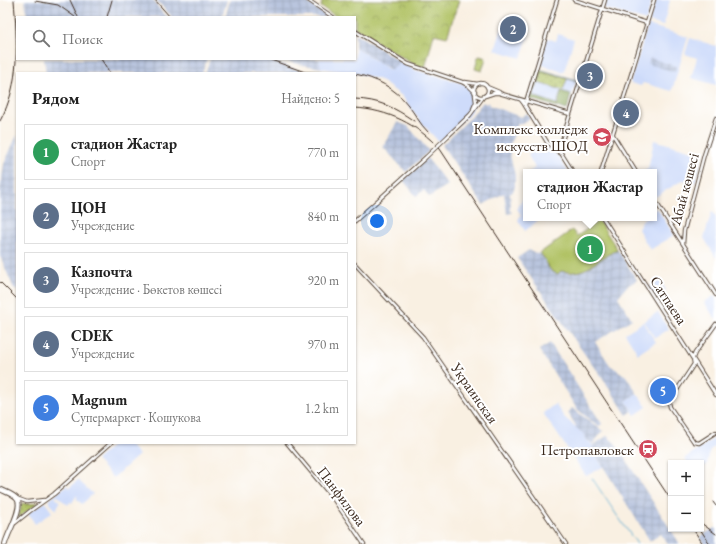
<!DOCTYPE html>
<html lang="ru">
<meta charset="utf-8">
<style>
:root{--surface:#fff;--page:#f6f6f6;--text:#222;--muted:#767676;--line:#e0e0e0;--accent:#111827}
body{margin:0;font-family:"EB Garamond",serif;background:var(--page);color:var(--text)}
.controls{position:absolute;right:12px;bottom:12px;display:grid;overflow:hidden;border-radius:0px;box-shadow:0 1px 3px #0004}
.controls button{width:36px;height:36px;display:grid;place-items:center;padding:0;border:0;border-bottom:1px solid var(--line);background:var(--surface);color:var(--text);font:20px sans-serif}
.you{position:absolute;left:377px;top:221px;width:14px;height:14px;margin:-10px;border:3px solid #fff;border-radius:50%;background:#1a73e8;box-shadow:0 0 0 6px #1a73e833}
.badge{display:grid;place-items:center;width:26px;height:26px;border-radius:50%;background:var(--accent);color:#fff;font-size:13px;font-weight:700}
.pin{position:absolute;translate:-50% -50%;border:2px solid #fff;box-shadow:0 1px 4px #0006}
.popup{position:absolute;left:523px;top:169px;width:134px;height:52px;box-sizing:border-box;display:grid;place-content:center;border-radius:0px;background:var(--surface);filter:drop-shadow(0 1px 3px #0005);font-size:13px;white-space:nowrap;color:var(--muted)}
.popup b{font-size:15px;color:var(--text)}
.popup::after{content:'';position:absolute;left:50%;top:100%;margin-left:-8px;border:8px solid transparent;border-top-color:var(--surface)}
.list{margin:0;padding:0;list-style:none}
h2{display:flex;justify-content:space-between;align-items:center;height:52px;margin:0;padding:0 16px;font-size:17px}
h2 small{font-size:13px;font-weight:400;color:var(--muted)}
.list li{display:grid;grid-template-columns:26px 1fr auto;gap:12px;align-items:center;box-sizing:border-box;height:56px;margin:0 8px 8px;padding:0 8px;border:1px solid var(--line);border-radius:0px}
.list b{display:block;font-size:15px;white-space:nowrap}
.list p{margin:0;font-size:13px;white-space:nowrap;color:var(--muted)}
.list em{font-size:13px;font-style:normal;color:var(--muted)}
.icon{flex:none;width:22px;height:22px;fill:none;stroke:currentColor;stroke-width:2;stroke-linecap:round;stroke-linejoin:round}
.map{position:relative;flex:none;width:716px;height:544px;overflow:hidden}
.search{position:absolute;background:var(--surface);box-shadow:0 1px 3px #0004;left:16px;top:16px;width:340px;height:44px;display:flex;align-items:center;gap:10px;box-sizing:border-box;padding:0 14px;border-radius:0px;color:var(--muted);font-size:15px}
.panel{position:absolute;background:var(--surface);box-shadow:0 1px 3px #0004;left:16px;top:72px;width:340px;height:372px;border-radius:0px}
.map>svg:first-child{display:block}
.built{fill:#cedbfa}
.industrial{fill:url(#industrial-grid)}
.railway{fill:#b9c5de}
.grass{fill:url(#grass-dots);stroke:#767642}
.forest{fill:url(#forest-crowns);stroke:#64693c}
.park{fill:url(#park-crowns);stroke:#767642}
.garden{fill:#b1c265;stroke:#767642}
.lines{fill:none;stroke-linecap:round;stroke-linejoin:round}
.stream{stroke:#57acd3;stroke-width:1}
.secondary-casing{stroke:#58483b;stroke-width:4.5}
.highway-casing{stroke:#58483b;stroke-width:6}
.secondary{stroke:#fff;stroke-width:2.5}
.highway{stroke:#fff;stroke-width:4}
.rail{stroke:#3b2a1e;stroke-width:1}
.secondary-bridge-casing{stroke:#58483b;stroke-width:4.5;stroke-linecap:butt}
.secondary-bridge{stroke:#fff;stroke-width:2.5}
.labels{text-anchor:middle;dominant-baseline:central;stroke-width:4;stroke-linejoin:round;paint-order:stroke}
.poi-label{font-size:15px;fill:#3b2a1e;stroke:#fff;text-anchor:end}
.street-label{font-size:15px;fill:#3b2a1e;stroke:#fff}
</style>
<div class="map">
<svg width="716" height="544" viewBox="0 0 716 544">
<defs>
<pattern id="industrial-grid" width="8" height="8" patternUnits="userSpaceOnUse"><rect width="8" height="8" fill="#b9c5de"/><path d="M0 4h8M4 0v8" fill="none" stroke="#a0a9be"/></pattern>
<pattern id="grass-dots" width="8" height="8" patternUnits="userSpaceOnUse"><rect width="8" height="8" fill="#b1c265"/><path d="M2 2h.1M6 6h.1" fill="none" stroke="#919e53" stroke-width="1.8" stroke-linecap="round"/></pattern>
<pattern id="forest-crowns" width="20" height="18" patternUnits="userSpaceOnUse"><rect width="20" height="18" fill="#8ca85a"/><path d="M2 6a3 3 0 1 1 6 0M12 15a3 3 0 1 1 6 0" fill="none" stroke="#74894a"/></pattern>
<pattern id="park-crowns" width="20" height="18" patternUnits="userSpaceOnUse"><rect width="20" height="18" fill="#b1c265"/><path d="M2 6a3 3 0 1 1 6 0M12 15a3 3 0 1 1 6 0" fill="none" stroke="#919e53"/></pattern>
</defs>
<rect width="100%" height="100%" fill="#fff"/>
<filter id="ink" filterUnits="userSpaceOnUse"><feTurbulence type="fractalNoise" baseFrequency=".025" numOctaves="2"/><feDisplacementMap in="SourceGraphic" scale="8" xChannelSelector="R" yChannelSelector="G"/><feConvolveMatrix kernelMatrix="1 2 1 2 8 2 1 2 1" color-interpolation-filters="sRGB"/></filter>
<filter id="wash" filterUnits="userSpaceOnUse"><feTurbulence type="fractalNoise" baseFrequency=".012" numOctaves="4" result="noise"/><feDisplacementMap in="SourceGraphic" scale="16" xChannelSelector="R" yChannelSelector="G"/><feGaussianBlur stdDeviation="0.9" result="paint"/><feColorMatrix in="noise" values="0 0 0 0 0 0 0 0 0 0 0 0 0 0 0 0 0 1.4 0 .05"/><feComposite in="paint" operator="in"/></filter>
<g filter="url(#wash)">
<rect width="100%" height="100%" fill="#f9f0e2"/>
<path class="built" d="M607,0H652L646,21L604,8Z
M656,0H670L663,26L649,22Z
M648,25L688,37L672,91L643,83L641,86L630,83Z
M502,28L528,37L521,58L495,50Z
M558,34L574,39L564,72L539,64L547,38L556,41Z
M690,38L716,46V85L691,78L697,58L685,54Z
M355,47L390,70L401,62L415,70L461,83L468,86L472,92L475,101L473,108L468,116L439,142L420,121L402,96L380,80L364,75L321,68L319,59H355Z
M539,68L577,79L567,111L529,99Z
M654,140L703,154L695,183L683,180L655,197L654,172H642L648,169Z
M549,147L556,153L568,172H529L535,168L528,155L534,151L536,154L540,152L541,153Z
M526,194V218H541L525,231L518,220L521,215L517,208Z
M657,208L674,235L650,250L638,229L644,218H654V210Z
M712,211L716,217V258L704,238Z
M659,280L666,290L655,297L649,287Z
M714,296L716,299V320L704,302Z
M658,312L669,329L655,338L644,321Z
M643,322L656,342L638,354L625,333Z
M637,393L647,407L635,415L626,401Z
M555,404L564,417L585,435L586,439L593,445L592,449L603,467L586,476L543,413Z
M716,437V446L710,450L707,465L701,468V463H688L685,458Z
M115,443H128L139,455L113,478L96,460Z
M78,480L93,494L82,504L77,500V495L72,503L70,502L68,505L57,496L55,497L60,502L56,510L48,501L67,485L69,488Z
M45,502L52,512L35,524L28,513Z"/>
<path class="industrial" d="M25,0H153L161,11L168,17H27Z
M156,0H227L222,17H172Z
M230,0H304L330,17H225Z
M355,33L401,62L391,70L355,47Z
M650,58L676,66L675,72L648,64Z
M44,59H207L202,73H46Z
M210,59H266L308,73H205Z
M283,59H319L321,68L293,63Z
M483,102L486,104L488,102L489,105L521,117L527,113L530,118L522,124L518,123L510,145V155L515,175V187L512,193H510L511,206H510V210L512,213L507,214L504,193L483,205L442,145L470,118Z
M397,122L408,126L429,151L406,172L383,147Z
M17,135V290L14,289L0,256V190L4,164Z
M427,158L448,185L429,197L424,190L416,196L403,180Z
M529,250L538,254L540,253L546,261L545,263L548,266L561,271L570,273L585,270L611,252L618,250L637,280L627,286L618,297L632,319L595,342L610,365L626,376L637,393L626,401L632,411L627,415L602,377L594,366H593L517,258Z
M550,343L602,424L599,426L590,420L577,409L539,350Z
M572,408L603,431L593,444L586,439L585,435L575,427L576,426L568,413Z
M607,436L615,443L680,544H668L661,534L650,541L592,449L593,445Z"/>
<path class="railway" d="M716,527V544H705L700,537Z"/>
<path class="grass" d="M480,56L486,58L482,71L475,69L478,57Z
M541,72L567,79L563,90L538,83L537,87L535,88Z
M39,502L18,518L22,503L30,504Z"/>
<path class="forest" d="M539,69L576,80V81L542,72L539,82L537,81L535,88H533Z
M533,90H534L533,96L557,104V106L561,91L571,94L567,110L530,99Z"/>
<path class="park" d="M322,0H459L447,37L434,34L425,68L411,63L355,28V17H337L321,7Z"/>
<path class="garden" d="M599,221L618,250C595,258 589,277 561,271L558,274L552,272L545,262L546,261L540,253L572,230L577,236Z"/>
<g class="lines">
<path class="stream" d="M592,478L618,517
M619,518L632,537
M633,538L637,544"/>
</g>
</g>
<g filter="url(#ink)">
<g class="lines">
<defs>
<path id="secondary" d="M308,0L333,17
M574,0L647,23
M355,31L408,64L462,82L469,86L475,92
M465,82L478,84
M474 90a7 7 0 1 1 14 0a7 7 0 1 1-14 0Z
M487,87L499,92
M485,96L494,93H499L570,114
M521,100L524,104L547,142L560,153
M525,105L557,0
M473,109L476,102L475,95
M449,135L470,115L484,96
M613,135L636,172
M573,172L561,153L560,147L605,0
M601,172L654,0
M654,199L716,295
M603,218L716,395
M355,221L425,158
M683,244L684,231L704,155L716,118
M355,264L423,337L566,544
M716,324L695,353L693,358L694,364L669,402L670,407L694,442L699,443L716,432
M287,443L332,497L364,544
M16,498L27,502L44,500
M15,523L30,511L54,494L111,443"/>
<path id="highway" d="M0,489C5,492 13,494 17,499C24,507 7,534 5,544"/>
</defs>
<use href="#secondary" class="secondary-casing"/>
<use href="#highway" class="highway-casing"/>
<use href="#secondary" class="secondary"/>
<use href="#highway" class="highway"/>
<path class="rail" d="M70,0L78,17
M155,0L170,17
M35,1L58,5L75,17
M107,17L112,0
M101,59L110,73
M268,59L305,72L346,73
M355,74C376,78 395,88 408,105C415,114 420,124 428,132
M355,99C379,100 394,107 414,121
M355,108C388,110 417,124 440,149L671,500
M0,121C21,83 17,41 14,0
M0,282L17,299
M713,502L716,506
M701,523L716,534
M693,529L703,544
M700,529L710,544"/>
<defs>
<path id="secondary-bridge" d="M425,158L449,135"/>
</defs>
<use href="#secondary-bridge" class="secondary-bridge-casing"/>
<use href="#secondary-bridge" class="secondary-bridge"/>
</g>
</g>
<defs>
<symbol id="university-disc" viewBox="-11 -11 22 22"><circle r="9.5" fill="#d1495b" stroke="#fff"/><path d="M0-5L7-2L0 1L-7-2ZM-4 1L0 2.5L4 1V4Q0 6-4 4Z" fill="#fff"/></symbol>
<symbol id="station-disc" viewBox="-11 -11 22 22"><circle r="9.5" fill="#d1495b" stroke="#fff"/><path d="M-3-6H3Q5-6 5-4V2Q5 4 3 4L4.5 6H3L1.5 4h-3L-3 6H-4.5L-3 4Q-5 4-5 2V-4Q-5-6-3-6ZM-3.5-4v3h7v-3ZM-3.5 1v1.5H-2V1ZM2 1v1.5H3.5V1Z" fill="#fff"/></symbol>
</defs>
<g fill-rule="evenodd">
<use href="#university-disc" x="591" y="126" width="22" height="22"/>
<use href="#station-disc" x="637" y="438" width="22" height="22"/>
</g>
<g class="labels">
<g class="poi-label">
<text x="588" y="128">Комплекс колледж<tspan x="588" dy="17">искусств ШОД</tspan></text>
<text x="634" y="449">Петропавловск</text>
</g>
<g class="street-label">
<text transform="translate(684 189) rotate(-75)">Абай көшесі</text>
<text transform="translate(669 300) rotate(57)">Сатпаева</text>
<text transform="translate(475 393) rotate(55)">Украинская</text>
<text transform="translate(342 496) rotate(53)">Панфилова</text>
</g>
</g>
</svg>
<div class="controls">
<button>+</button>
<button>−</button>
</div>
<div class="you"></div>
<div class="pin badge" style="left:590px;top:249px;background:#2e9e5b">1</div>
<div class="popup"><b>стадион Жастар</b>Спорт</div>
<div class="pin badge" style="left:513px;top:29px;background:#5c6f8a">2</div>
<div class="pin badge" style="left:590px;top:76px;background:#5c6f8a">3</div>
<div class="pin badge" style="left:626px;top:113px;background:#5c6f8a">4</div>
<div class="pin badge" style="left:663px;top:391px;background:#3f7fe0">5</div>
<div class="search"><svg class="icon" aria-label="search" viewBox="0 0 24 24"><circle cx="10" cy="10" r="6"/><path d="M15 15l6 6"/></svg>Поиск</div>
<section class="panel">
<h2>Рядом<small>Найдено: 5</small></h2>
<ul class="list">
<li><span class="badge" style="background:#2e9e5b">1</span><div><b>стадион Жастар</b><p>Спорт</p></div><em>770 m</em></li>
<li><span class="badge" style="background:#5c6f8a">2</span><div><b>ЦОН</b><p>Учреждение</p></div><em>840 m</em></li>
<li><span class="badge" style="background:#5c6f8a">3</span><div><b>Казпочта</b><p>Учреждение · Бөкетов көшесі</p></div><em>920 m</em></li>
<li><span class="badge" style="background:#5c6f8a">4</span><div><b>CDEK</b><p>Учреждение</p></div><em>970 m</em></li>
<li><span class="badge" style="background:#3f7fe0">5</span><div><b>Magnum</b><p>Супермаркет · Кошукова</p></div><em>1.2 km</em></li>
</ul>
</section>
</div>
